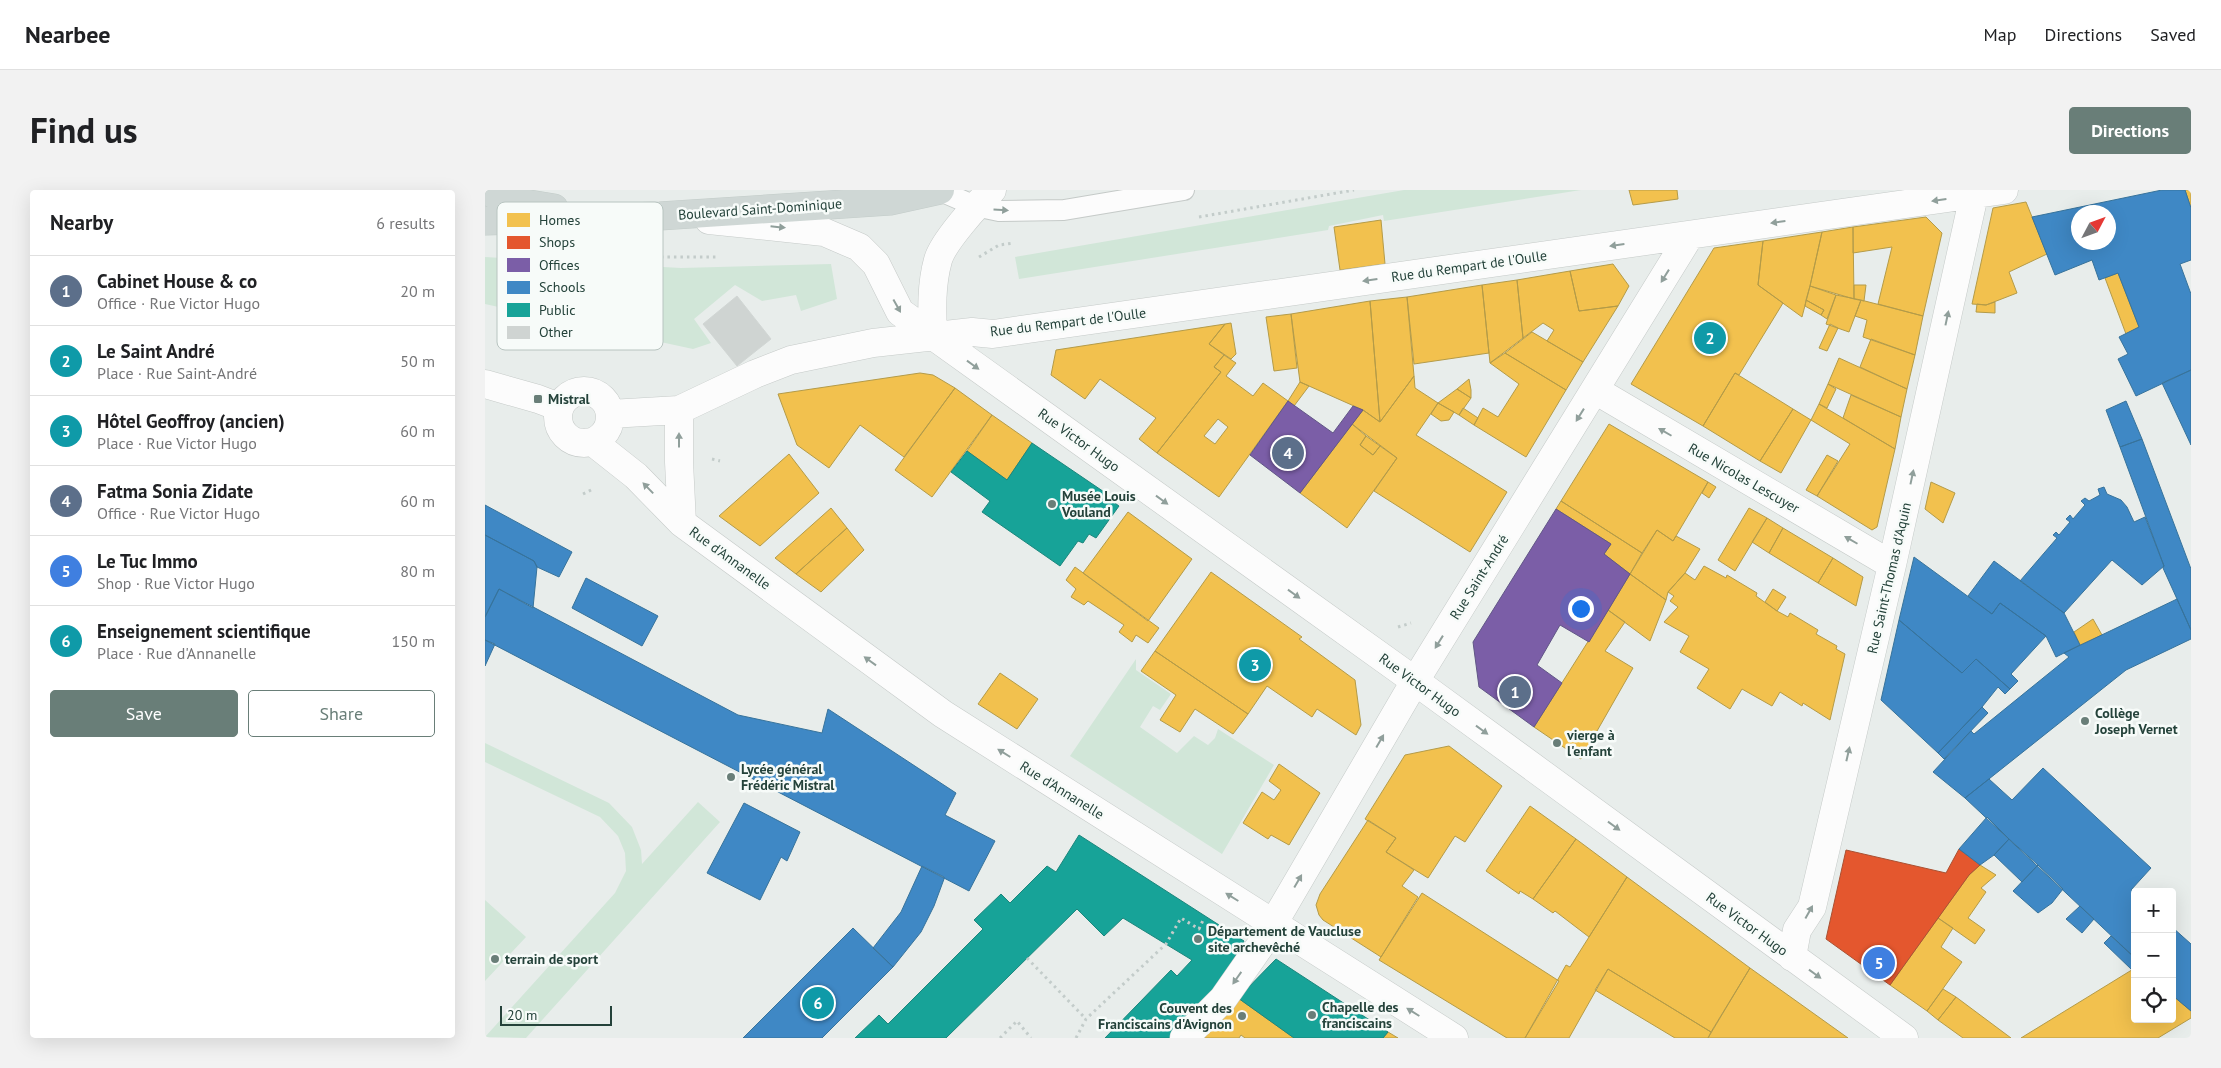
<!DOCTYPE html>
<meta charset="utf-8">
<style>
:root{--surface:#fff;--page:#f2f2f2;--text:#202124;--muted:#757577;--line:#e0e0e0;--accent:#697e78}
body{margin:0;font-family:"PT Sans",sans-serif;background:var(--page);color:var(--text)}
.controls{position:absolute;right:15px;bottom:15px;display:grid;overflow:hidden;border-radius:5px;box-shadow:0 5px 20px #0002}
.controls button{width:45px;height:45px;display:grid;place-items:center;padding:0;border:0;border-bottom:1px solid var(--line);background:var(--surface);color:var(--text);font:25px sans-serif}
.compass{position:absolute;left:1586px;top:15px;width:45px;height:45px;border-radius:50%;background:var(--surface);box-shadow:0 5px 20px #0002;rotate:49deg}
.scale{position:absolute;left:15px;bottom:12px;width:112px;box-sizing:border-box;padding-left:5px;border:2px solid #24423a;border-top:0;font-size:14px;line-height:18px;white-space:nowrap;color:#24423a;-webkit-text-stroke:4px #f7fbf9;paint-order:stroke}
.you{position:absolute;left:1095px;top:418px;width:18px;height:18px;margin:-12px;border:4px solid #fff;border-radius:50%;background:#1a73e8;box-shadow:0 0 0 8px #1a73e833}
.badge{display:grid;place-items:center;width:32px;height:32px;border-radius:50%;background:var(--accent);color:#fff;font-size:16px;font-weight:700}
.pin{position:absolute;translate:-50% -50%;border:2px solid #fff;box-shadow:0 1px 5px #0006}
.list{margin:0;padding:0;list-style:none}
h2{display:flex;justify-content:space-between;align-items:center;height:65px;margin:0;padding:0 20px;font-size:21px}
h2 small{font-size:16px;font-weight:400;color:var(--muted)}
.list li{display:grid;grid-template-columns:32px 1fr auto;gap:15px;align-items:center;box-sizing:border-box;height:70px;padding:0 20px;border-top:1px solid var(--line)}
.list b{display:block;font-size:19px;white-space:nowrap}
.list p{margin:0;font-size:16px;white-space:nowrap;color:var(--muted)}
.list em{font-size:16px;font-style:normal;color:var(--muted)}
.actions{display:flex;gap:10px;padding:15px 20px}
.actions a{flex:1;padding:11px 0;border:1px solid var(--accent);border-radius:5px;text-align:center;font-size:18px;color:var(--accent)}
.actions .main{background:var(--accent);color:#fff}
.icon{flex:none;width:28px;height:28px;fill:none;stroke:currentColor;stroke-width:2;stroke-linecap:round;stroke-linejoin:round}
.map{position:relative;flex:none;width:1706px;height:848px;overflow:hidden;border-radius:5px}
header{display:flex;align-items:center;gap:30px;box-sizing:border-box;height:70px;padding:0 25px;background:var(--surface);border-bottom:1px solid var(--line)}
header strong{font-size:24px}
nav{display:flex;gap:28px;margin-inline-start:auto;font-size:18px}
.intro{display:flex;align-items:center;justify-content:space-between;box-sizing:border-box;height:120px;padding:0 30px}
h1{margin:0;font-size:35px}
.button{padding:12px 22px;border-radius:5px;background:var(--accent);color:#fff;font-size:18px;font-weight:700}
main{display:flex;gap:30px;padding:0 30px}
aside{flex:1;background:var(--surface);border-radius:5px;box-shadow:0 5px 20px #0002}
.map>svg:first-child{display:block}
.green{fill:#d1e6d8}
.homes{fill:#f2c14e;stroke:#b49b48;fill-rule:evenodd}
.shops{fill:#e4572e;stroke:#aa5132}
.offices{fill:#7b5ea7;stroke:#615686}
.schools{fill:#3f88c5;stroke:#37739b;fill-rule:evenodd}
.public{fill:#17a398;stroke:#1b867c}
.building{fill:#cfd4d2;stroke:#d1d6d4}
.lines{fill:none;stroke-linecap:round;stroke-linejoin:round}
.lane-casing{stroke:#c5cac8;stroke-width:22}
.street-casing{stroke:#c5cac8;stroke-width:29}
.primary-casing{stroke:#c3ccc9;stroke-width:29}
.path{stroke:#c3ccca;stroke-width:3;stroke-dasharray:2.5 4;stroke-linecap:butt}
.lane{stroke:#fcfcfc;stroke-width:20}
.street{stroke:#fcfcfc;stroke-width:28}
.primary{stroke:#cfd7d5;stroke-width:28}
.oneway{fill:#909f9b}
.poi-dot{fill:#697e78;stroke:#f7fbf9;stroke-width:2}
.labels{text-anchor:middle;dominant-baseline:central;stroke-width:5;stroke-linejoin:round;paint-order:stroke}
.street-label{font-size:14px;fill:#24423a;stroke:#f7fbf9}
.poi-label{font-size:14px;font-weight:bold;fill:#24423a;stroke:#f7fbf9;text-anchor:start}
.key{fill:#f7fbf9;stroke:#b8c4c0;stroke-width:1}
.key-label{font-size:14px;fill:#24423a}
</style>
<header>
<strong>Nearbee</strong>
<nav><a>Map</a><a>Directions</a><a>Saved</a></nav>
</header>
<div class="intro"><h1>Find us</h1><a class="button">Directions</a></div>
<main>
<aside>
<h2>Nearby<small>6 results</small></h2>
<ul class="list">
<li><span class="badge" style="background:#5c6f8a">1</span><div><b>Cabinet House &amp; co</b><p>Office · Rue Victor Hugo</p></div><em>20 m</em></li>
<li><span class="badge" style="background:#0f9aa8">2</span><div><b>Le Saint André</b><p>Place · Rue Saint-André</p></div><em>50 m</em></li>
<li><span class="badge" style="background:#0f9aa8">3</span><div><b>Hôtel Geoffroy (ancien)</b><p>Place · Rue Victor Hugo</p></div><em>60 m</em></li>
<li><span class="badge" style="background:#5c6f8a">4</span><div><b>Fatma Sonia Zidate</b><p>Office · Rue Victor Hugo</p></div><em>60 m</em></li>
<li><span class="badge" style="background:#3f7fe0">5</span><div><b>Le Tuc Immo</b><p>Shop · Rue Victor Hugo</p></div><em>80 m</em></li>
<li><span class="badge" style="background:#0f9aa8">6</span><div><b>Enseignement scientifique</b><p>Place · Rue d'Annanelle</p></div><em>150 m</em></li>
</ul>
<div class="actions"><a class="main">Save</a><a>Share</a></div>
</aside>
<div class="map">
<svg width="1706" height="848" viewBox="0 0 1706 848">
<rect width="100%" height="100%" fill="#e8edeb"/>
<path class="green" d="M919,0H1096L899,31L898,25L844,36L843,40L534,89L530,67Z
M0,67L196,78L346,74L352,109L316,121L311,105L277,111L250,95L209,129L226,153L208,159L0,114Z
M651,469V480L686,504L675,520L668,516L655,537L692,563L709,546L723,555L730,548L733,539L789,575L737,664L585,566Z
M0,553L124,613L147,637L156,660L157,674L213,612L235,632L41,848L0,847L130,703L141,681L140,663L133,646L115,627L0,572Z
M0,710L41,747L0,791Z"/>
<path class="homes" d="M1144,0H1192L1193,9L1148,15Z
M1700,0H1706V18Z
M1541,12L1562,64L1524,82L1532,103L1501,115L1487,114L1508,18Z
M1441,27L1457,43L1438,126L1393,114L1407,57L1368,63V37Z
M896,30L900,74L855,80L849,37Z
M1368,37L1369,109L1325,96L1337,42Z
M1337,42L1325,96L1317,127L1273,95L1278,51Z
M1278,51L1273,95L1298,113L1254,185L1250,183L1218,236L1146,194L1229,58Z
M1128,74L1144,96L1133,116L1094,121L1085,81Z
M1085,81L1094,121L1133,116L1098,172L1062,151L1069,140L1058,133L1038,148L1032,90Z
M1633,83L1654,137L1641,144L1620,88Z
M1032,90L1038,148L1005,173L997,95Z
M997,95L1004,163L929,174L922,107Z
M1369,95H1381L1379,111L1369,109Z
M1325,96L1351,105L1342,129L1336,125L1339,120L1321,110Z
M1351,105L1376,110L1364,142L1341,134Z
M922,107L929,186L895,232L885,111Z
M1321,110L1339,120L1336,125L1320,116Z
M1376,110L1438,126L1430,165L1378,147L1382,130L1370,126Z
M885,111L895,232L878,220L815,192L806,124Z
M1510,112V123L1491,122L1492,114L1501,115Z
M806,124L812,178L789,181L781,127Z
M746,133L751,164L746,169L724,154L740,134Z
M740,134L724,154L739,165L729,177L736,182L672,263L654,249L671,228L615,189L600,209L566,185L571,160Z
M1345,134L1353,138L1342,161L1334,158Z
M1047,142L1098,172L1081,200L1020,163Z
M1386,149L1430,165L1422,199L1375,177Z
M1020,163L1081,200L1041,267L989,235L998,218L1013,227L1034,194L1005,173Z
M739,165L751,173L741,186L768,206L778,193L803,211L734,307L672,263L736,182L729,177ZM733,229L743,237L730,254L719,246Z
M1354,168L1422,199L1416,227L1343,194Z
M435,183L448,185L470,198L419,267L375,235L344,278L312,255L293,204Z
M1250,183L1308,219L1275,271L1218,236Z
M929,186L930,198L953,213L931,245L1022,302L985,362L889,301L912,268L867,234L878,220L895,232Z
M984,189L986,200V208L972,199Z
M815,192L824,196L809,216L803,211Z
M1343,194L1351,199L1342,218L1334,214Z
M470,198L507,225L447,307L410,280Z
M972,199L986,208L974,225L953,213Z
M1366,205L1416,227L1410,259L1358,228Z
M953,213L969,222L964,230L956,231L946,224Z
M1334,214L1410,259L1392,337L1387,340L1332,306L1365,254L1326,230Z
M978,218L993,228L989,235L974,225Z
M1308,219L1326,230L1296,283L1275,271Z
M507,225L547,253L522,290L482,261Z
M867,234L881,246L875,255L888,265L895,256L912,268L862,338L815,303Z
M1124,234L1223,292L1188,351L1172,340L1157,363L1076,311Z
M881,246L895,256L888,265L875,255Z
M304,264L334,303L275,356L234,326Z
M1342,265L1353,271L1332,306L1321,300Z
M1223,292L1231,297L1224,308L1217,303Z
M1446,292L1470,303L1458,333L1440,319Z
M1076,311L1157,363L1145,384L1119,364L1126,354L1071,319Z
M346,318L362,338L311,384L290,368Z
M1264,318L1282,328L1250,381L1233,370Z
M643,322L707,369L663,431L598,383Z
M1282,328L1298,338L1284,363L1267,352Z
M362,338L379,360L336,402L311,384Z
M1298,338L1348,368L1333,393L1284,363Z
M1172,340L1188,351L1191,346L1215,359L1200,383L1183,402L1181,410L1145,384Z
M1348,368L1378,387L1371,416L1333,393Z
M1219,376L1241,388L1242,385L1272,403L1271,406L1292,421L1303,427L1305,423L1333,440L1331,444L1352,456L1351,459L1360,464L1345,530L1318,513L1317,516L1295,502L1287,516L1257,499L1245,519L1212,498L1224,479L1195,462L1204,446L1179,432L1193,417L1185,411L1189,406L1183,402L1200,383L1210,390Z
M590,377L674,438L663,453L651,445L647,452L634,442L639,435L603,411L599,415L586,407L591,399L581,390Z
M726,382L817,447L814,449L870,490L876,535L871,545L832,519L827,527L782,496L763,524L670,461Z
M1145,384L1181,410L1165,451L1123,420Z
M1288,399L1301,407L1292,421L1280,412Z
M1123,420L1140,432L1120,461L1148,478L1096,569L1049,537Z
M1608,429L1617,445L1595,455L1589,442Z
M670,461L763,524L748,544L710,519L695,542L675,530L691,505L656,481Z
M515,483L553,509L532,539L493,514Z
M964,556L1017,596L980,652L970,646L943,688L901,662L911,648L880,629L920,565Z
M794,574L835,603L804,655L786,645L783,649L758,633L777,602L789,610L796,600L784,591Z
M1045,616L1091,649L1048,709L1035,701L1034,704L1001,681Z
M883,630L911,648L901,662L929,680L917,696L933,707L896,767L838,730L834,725L831,715L835,704Z
M1091,649L1142,687L1104,747L1070,721L1068,723L1048,709Z
M1495,675L1511,685L1496,698L1501,702L1483,728L1500,740L1490,754L1453,728L1484,685Z
M1142,687L1265,778L1226,842L1123,779L1084,848H1040L1081,775L1085,777Z
M937,703L1074,791L1040,848H1022L894,770Z
M1453,728L1468,738L1456,757L1477,772L1442,821L1405,795Z
M1265,778L1363,848H1223Z
M1650,778V829H1687V805L1706,821V828L1673,848H1536Z
M1123,779L1226,842L1223,848H1190L1110,800Z
M1458,799L1471,807L1453,830L1442,821Z
M1471,807L1526,848H1478L1453,830Z
M753,808L809,848H760L756,845L754,848H714Z
M903,842L913,848H898Z"/>
<path class="shops" d="M1474,659L1495,675L1484,685L1405,795L1341,749L1361,660L1461,683Z"/>
<path class="offices" d="M803,211L848,243L868,216L878,220L815,303L765,265Z
M1071,319L1126,354L1119,364L1145,384L1104,452L1075,435L1052,475L1077,493L1049,537L994,497L988,452Z"/>
<path class="schools" d="M1677,0H1700L1706,18V70L1695,74L1706,104V180L1651,206L1633,169L1643,164L1634,147L1654,137L1633,83L1614,90L1607,70L1570,85L1547,27ZM1594,22H1624V52H1594Z
M1706,180V255L1677,193Z
M1641,211L1657,249L1635,257L1621,220Z
M1657,249L1706,379V440L1678,378L1679,376L1635,257Z
M1619,297L1622,304L1636,310L1642,317L1649,332L1660,327L1679,376L1657,395L1627,370L1579,423L1535,391L1572,348L1568,345L1571,342L1574,345L1585,332L1581,329L1585,325L1588,329L1600,315L1596,311L1600,308L1604,311L1615,305L1613,299Z
M0,315L87,362L74,387L52,377L49,371L0,345Z
M0,345L49,371L52,377L48,418L14,399L0,427Z
M1429,367L1507,424L1515,413L1561,446L1526,484L1533,491L1525,499L1491,469L1477,483L1414,430Z
M1509,371L1579,423L1595,455L1571,467L1561,446L1515,413L1507,424L1483,406Z
M101,388L173,426L157,456L87,418Z
M14,399L253,525L337,543L343,519L471,603L460,625L510,651L484,701L0,450V427Z
M1692,409L1706,440V449L1641,480L1480,608L1448,582L1486,541L1489,544L1584,467L1579,463Z
M1414,430L1477,483L1491,469L1525,499L1520,504L1513,497L1497,517L1453,563L1396,510Z
M0,450L10,454L0,476Z
M1497,517L1503,523L1459,569L1453,563Z
M1558,578L1666,678L1646,700L1650,703V768L1480,608L1504,589L1527,610Z
M259,613L315,642L302,671L296,667L275,710L222,683Z
M1502,627L1524,649L1509,665L1495,675L1474,659Z
M1524,649L1553,675L1537,692L1509,665Z
M1553,675L1578,699L1567,713L1553,723L1528,701Z
M437,676L459,687V689L449,716L436,742L408,777L388,758L416,722Z
M1595,716L1609,729L1597,743L1581,729Z
M1687,737L1706,754V821L1687,805Z
M368,738L408,777L337,848H258Z
M1626,746L1650,768V778L1647,780L1619,753Z"/>
<path class="public" d="M547,253L625,306L623,308L634,316L611,348L604,344L598,353L593,351L575,376L497,322L505,311L466,282L482,261L522,290Z
M594,645L759,751L727,807L686,848H620L686,780L692,786L707,770L638,728L619,746L592,719L461,848H370L394,825L403,834L498,739L489,730L516,704L525,713L562,676L571,682Z
M791,769L903,842L898,848H809L753,808Z"/>
<path class="building" d="M252,106L286,149L252,176L218,134Z"/>
<g class="lines">
<defs>
<path id="lane" d="M453,0L490,16L514,21L579,20L699,0"/>
<path id="street" d="M224,30L339,42L374,57L391,74L415,122L930,491L1419,848
M448,146C447,120 446,95 453,70C458,52 493,13 507,0
M0,194L53,209L74,217
M1110,200L1407,375
M73 227a26 26 0 1 1 52 0a26 26 0 1 1-52 0Z
M194,220V272L197,333
M125,224L194,220L270,184L306,170L388,153L487,142L508,144L1519,0
M108,252L151,286L197,333L458,524L969,848
M1307,767L1312,740L1327,717L1407,375L1489,5
M699,848L738,809L777,753L930,491L1205,45"/>
<path id="primary" d="M1,0L19,10L69,18
M0,31L175,26L405,11L455,0"/>
</defs>
<use href="#lane" class="lane-casing"/>
<use href="#street" class="street-casing"/>
<use href="#primary" class="primary-casing"/>
<path class="path" d="M714,27L869,0
M98,64L167,67H234
M494,67L514,55L529,53
M227,269L235,271
M98,304L108,299
M913,437L926,433
M542,768L601,829
M515,848L532,831L546,848
M591,848L601,829L681,754L696,728L714,739L719,728"/>
<use href="#lane" class="lane"/>
<use href="#street" class="street"/>
<use href="#primary" class="primary"/>
</g>
<defs><path id="oneway-solid" d="M-6-.8H1V-3.2L6.5 0L1 3.2V.8H-6Z" transform="scale(1.25)"/></defs>
<g class="oneway">
<use href="#oneway-solid" transform="translate(1454 10) rotate(172)"/>
<use href="#oneway-solid" transform="translate(516 20) rotate(4)"/>
<use href="#oneway-solid" transform="translate(1293 32) rotate(172)"/>
<use href="#oneway-solid" transform="translate(293 37) rotate(6)"/>
<use href="#oneway-solid" transform="translate(1132 55) rotate(172)"/>
<use href="#oneway-solid" transform="translate(1180 86) rotate(122)"/>
<use href="#oneway-solid" transform="translate(885 90) rotate(172)"/>
<use href="#oneway-solid" transform="translate(412 116) rotate(61)"/>
<use href="#oneway-solid" transform="translate(1462 128) rotate(-78)"/>
<use href="#oneway-solid" transform="translate(488 175) rotate(36)"/>
<use href="#oneway-solid" transform="translate(1095 225) rotate(122)"/>
<use href="#oneway-solid" transform="translate(1180 242) rotate(-150)"/>
<use href="#oneway-solid" transform="translate(194 250) rotate(-90)"/>
<use href="#oneway-solid" transform="translate(1427 287) rotate(-78)"/>
<use href="#oneway-solid" transform="translate(163 298) rotate(-134)"/>
<use href="#oneway-solid" transform="translate(677 310) rotate(36)"/>
<use href="#oneway-solid" transform="translate(1366 350) rotate(-150)"/>
<use href="#oneway-solid" transform="translate(809 404) rotate(36)"/>
<use href="#oneway-solid" transform="translate(954 452) rotate(122)"/>
<use href="#oneway-solid" transform="translate(385 471) rotate(-144)"/>
<use href="#oneway-solid" transform="translate(997 540) rotate(36)"/>
<use href="#oneway-solid" transform="translate(895 551) rotate(-60)"/>
<use href="#oneway-solid" transform="translate(519 563) rotate(-148)"/>
<use href="#oneway-solid" transform="translate(1363 564) rotate(-77)"/>
<use href="#oneway-solid" transform="translate(1129 636) rotate(36)"/>
<use href="#oneway-solid" transform="translate(813 691) rotate(-60)"/>
<use href="#oneway-solid" transform="translate(747 707) rotate(-148)"/>
<use href="#oneway-solid" transform="translate(1324 722) rotate(-61)"/>
<use href="#oneway-solid" transform="translate(1330 784) rotate(36)"/>
<use href="#oneway-solid" transform="translate(752 788) rotate(125)"/>
<use href="#oneway-solid" transform="translate(928 822) rotate(-148)"/>
</g>
<g class="poi-dot">
<rect x="48" y="204" width="10" height="10" rx="2.5"/>
<circle cx="567" cy="314" r="5"/>
<circle cx="1600" cy="531" r="5"/>
<circle cx="1072" cy="553" r="5"/>
<circle cx="246" cy="587" r="5"/>
<circle cx="713" cy="749" r="5"/>
<circle cx="10" cy="769" r="5"/>
<circle cx="827" cy="825" r="5"/>
<circle cx="757" cy="826" r="5"/>
</g>
<g class="labels">
<g class="street-label">
<text transform="translate(275 19) rotate(-4)">Boulevard Saint-Dominique</text>
<text transform="translate(984 76) rotate(-8)">Rue du Rempart de l'Oulle</text>
<text transform="translate(583 132) rotate(-7)">Rue du Rempart de l'Oulle</text>
<text transform="translate(594 250) rotate(36)">Rue Victor Hugo</text>
<text transform="translate(1259 288) rotate(30)">Rue Nicolas Lescuyer</text>
<text transform="translate(245 368) rotate(36)">Rue d'Annanelle</text>
<text transform="translate(994 387) rotate(-58)">Rue Saint-André</text>
<text transform="translate(1404 388) rotate(-77)">Rue Saint-Thomas d'Aquin</text>
<text transform="translate(935 495) rotate(36)">Rue Victor Hugo</text>
<text transform="translate(577 600) rotate(32)">Rue d'Annanelle</text>
<text transform="translate(1262 734) rotate(36)">Rue Victor Hugo</text>
</g>
<g class="poi-label">
<text x="63" y="209">Mistral</text>
<text x="577" y="306">Musée Louis<tspan x="577" dy="16">Vouland</tspan></text>
<text x="1610" y="523">Collège<tspan x="1610" dy="16">Joseph Vernet</tspan></text>
<text x="1082" y="545">vierge à<tspan x="1082" dy="16">l'enfant</tspan></text>
<text x="256" y="579">Lycée général<tspan x="256" dy="16">Frédéric Mistral</tspan></text>
<text x="723" y="741">Département de Vaucluse<tspan x="723" dy="16">site archevêché</tspan></text>
<text x="20" y="769">terrain de sport</text>
<text x="837" y="817">Chapelle des<tspan x="837" dy="16">franciscains</tspan></text>
<text x="747" y="818" text-anchor="end">Couvent des<tspan x="747" dy="16">Franciscains d'Avignon</tspan></text>
</g>
</g>
<rect x="12" y="12" width="166" height="148" rx="8" class="key"/>
<rect x="22" y="23" width="23" height="14" fill="#f2c14e"/>
<rect x="22" y="46" width="23" height="13" fill="#e4572e"/>
<rect x="22" y="68" width="23" height="14" fill="#7b5ea7"/>
<rect x="22" y="91" width="23" height="13" fill="#3f88c5"/>
<rect x="22" y="113" width="23" height="14" fill="#17a398"/>
<rect x="22" y="136" width="23" height="13" fill="#cfd4d2"/>
<g class="key-label">
<text x="54" y="35">Homes</text>
<text x="54" y="57">Shops</text>
<text x="54" y="80">Offices</text>
<text x="54" y="102">Schools</text>
<text x="54" y="125">Public</text>
<text x="54" y="147">Other</text>
</g>
</svg>
<div class="controls">
<button>+</button>
<button>−</button>
<button><svg class="icon" aria-label="locate" viewBox="0 0 24 24"><circle cx="12" cy="12" r="6"/><path d="M12 2v4M12 18v4M2 12h4M18 12h4"/></svg></button>
</div>
<svg class="compass" viewBox="-18 -18 36 36"><path d="M0-13l5 13h-10z" fill="#e53935"/><path d="M0 13l5-13h-10z" fill="#757577"/></svg>
<div class="scale">20 m</div>
<div class="you"></div>
<div class="pin badge" style="left:1030px;top:502px;background:#5c6f8a">1</div>
<div class="pin badge" style="left:1225px;top:148px;background:#0f9aa8">2</div>
<div class="pin badge" style="left:770px;top:475px;background:#0f9aa8">3</div>
<div class="pin badge" style="left:803px;top:263px;background:#5c6f8a">4</div>
<div class="pin badge" style="left:1394px;top:773px;background:#3f7fe0">5</div>
<div class="pin badge" style="left:333px;top:813px;background:#0f9aa8">6</div>
</div>
</main>
